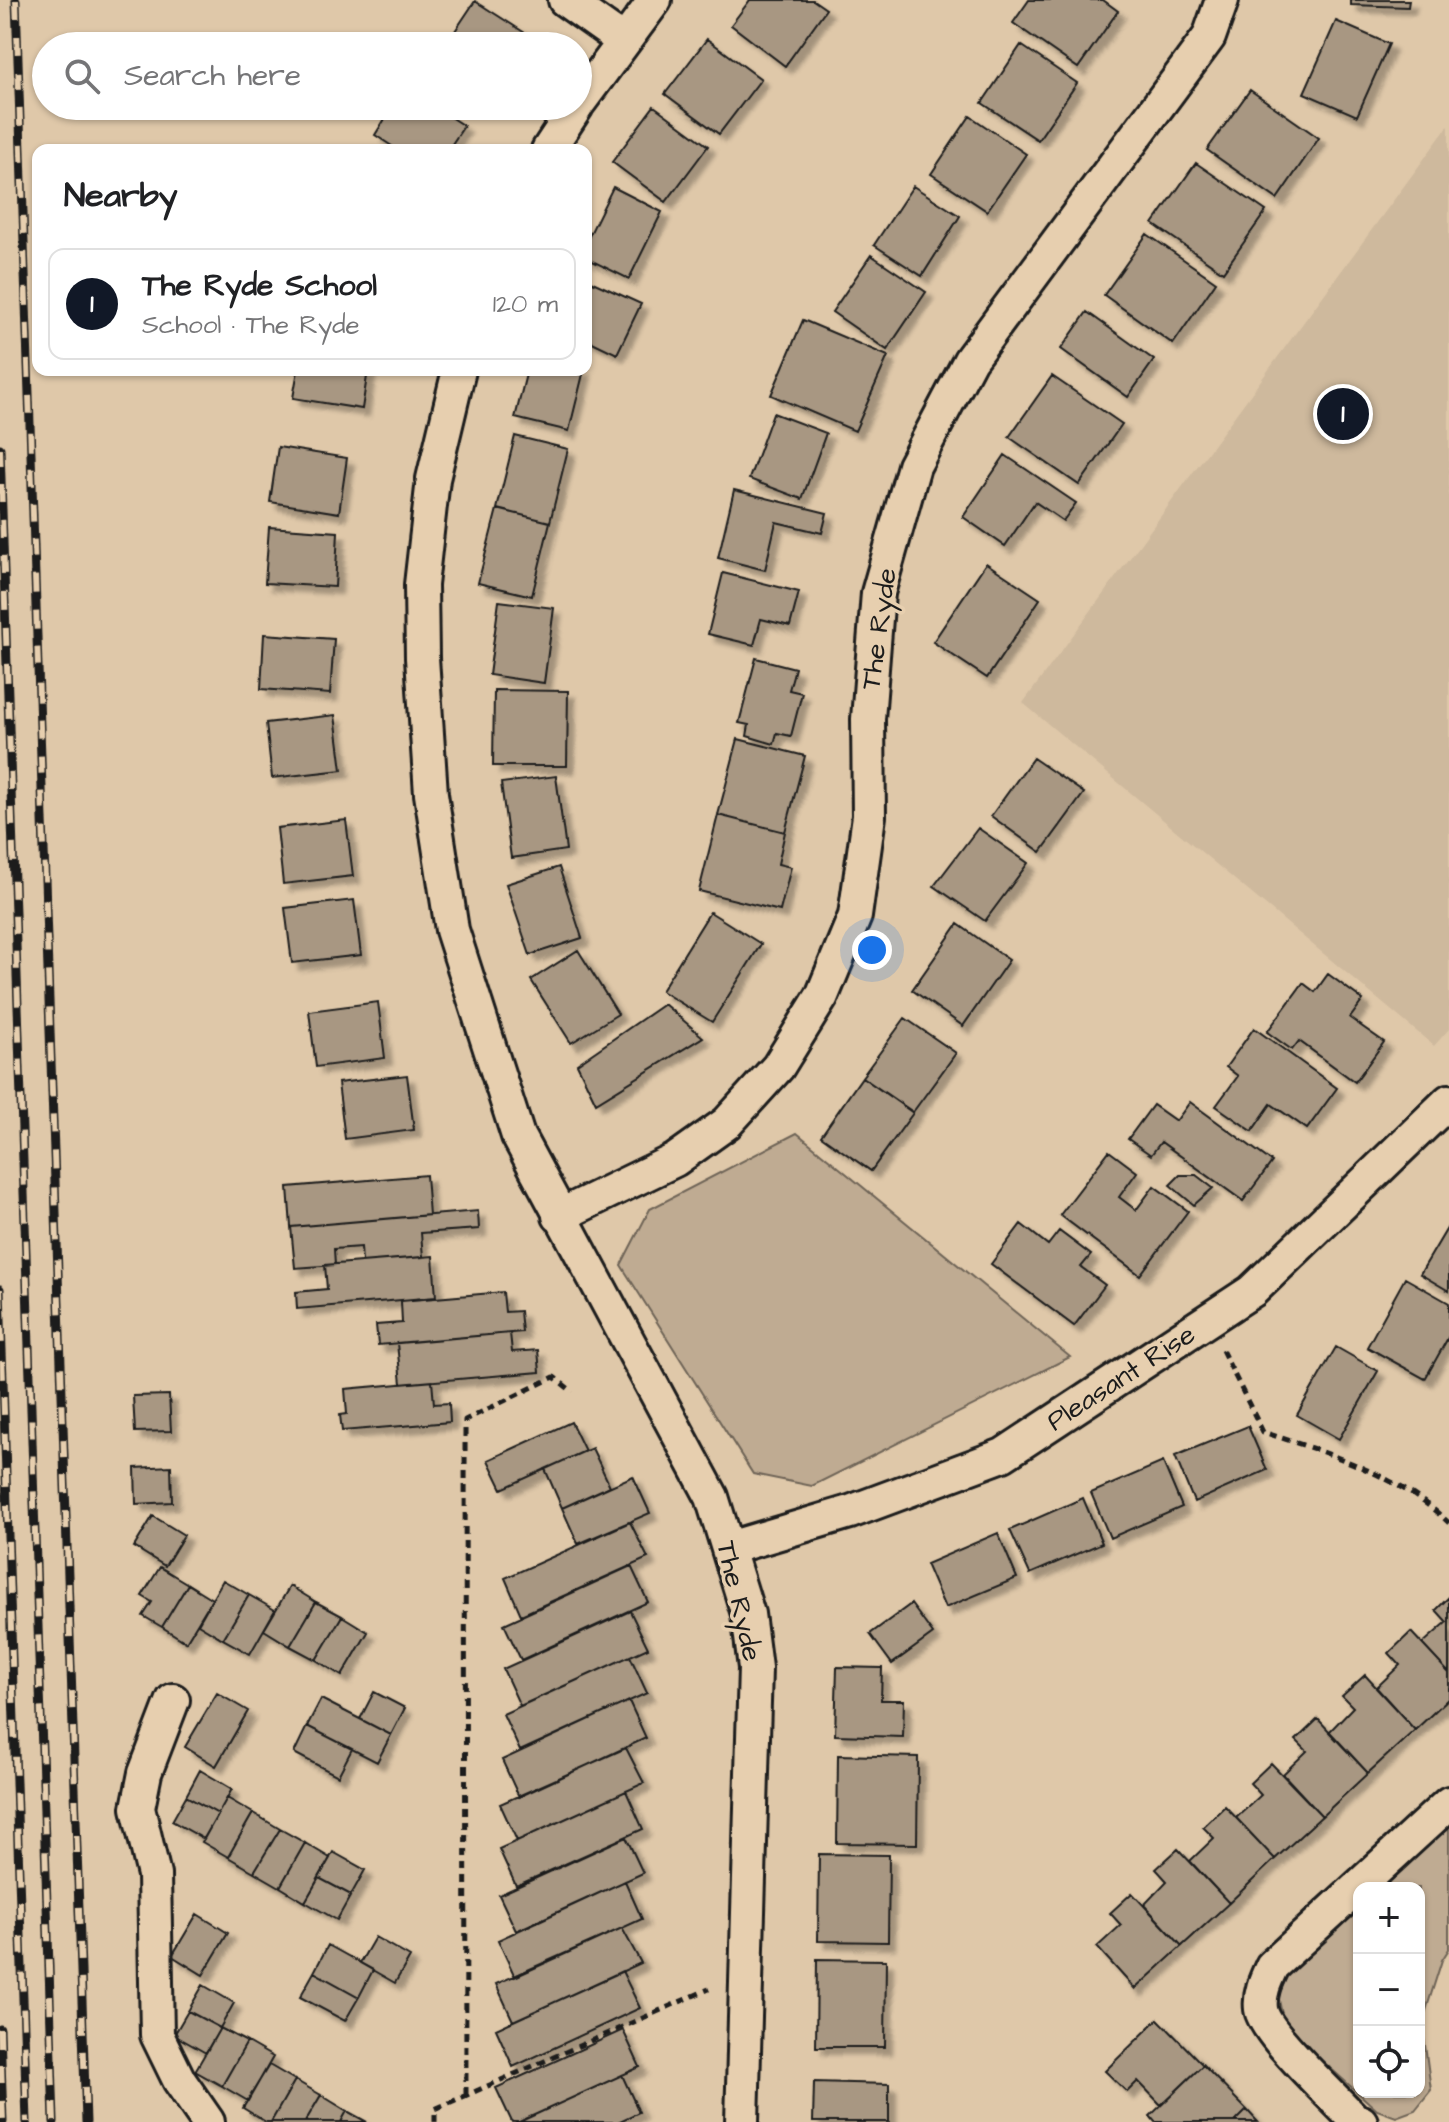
<!DOCTYPE html>
<meta charset="utf-8">
<style>
:root{--surface:#fff;--page:#f6f6f6;--text:#202124;--muted:#757577;--line:#e0e0e0;--accent:#111827}
body{margin:0;font-family:"Architects Daughter",sans-serif;background:var(--page);color:var(--text)}
.controls{position:absolute;right:24px;bottom:24px;display:grid;overflow:hidden;border-radius:16px;box-shadow:0 2px 6px #0004}
.controls button{width:72px;height:72px;display:grid;place-items:center;padding:0;border:0;border-bottom:2px solid var(--line);background:var(--surface);color:var(--text);font:40px sans-serif}
.you{position:absolute;left:872px;top:950px;width:28px;height:28px;margin:-20px;border:6px solid #fff;border-radius:50%;background:#1a73e8;box-shadow:0 0 0 12px #1a73e833}
.badge{display:grid;place-items:center;width:52px;height:52px;border-radius:50%;background:var(--accent);color:#fff;font-size:26px;font-weight:700}
.pin{position:absolute;translate:-50% -50%;border:4px solid #fff;box-shadow:0 2px 8px #0006}
.list{margin:0;padding:0;list-style:none}
h2{display:flex;justify-content:space-between;align-items:center;height:104px;margin:0;padding:0 32px;font-size:34px}
h2 small{font-size:26px;font-weight:400;color:var(--muted)}
.list li{display:grid;grid-template-columns:52px 1fr auto;gap:24px;align-items:center;box-sizing:border-box;height:112px;margin:0 16px 16px;padding:0 16px;border:2px solid var(--line);border-radius:16px}
.list b{display:block;font-size:30px;white-space:nowrap}
.list p{margin:0;font-size:26px;white-space:nowrap;color:var(--muted)}
.list em{font-size:26px;font-style:normal;color:var(--muted)}
.icon{flex:none;width:44px;height:44px;fill:none;stroke:currentColor;stroke-width:2;stroke-linecap:round;stroke-linejoin:round}
.map{position:relative;flex:none;width:1449px;height:2122px;overflow:hidden}
.search{position:absolute;background:var(--surface);box-shadow:0 2px 6px #0004;left:32px;top:32px;width:560px;height:88px;display:flex;align-items:center;gap:20px;box-sizing:border-box;padding:0 28px;border-radius:44px;color:var(--muted);font-size:30px}
.panel{position:absolute;background:var(--surface);box-shadow:0 2px 6px #0004;left:32px;top:144px;width:560px;height:232px;border-radius:16px}
.map>svg:first-child{display:block}
.built{fill:#ceb99d}
.green{fill:#bfab92;stroke:#6e6457;stroke-width:2}
.building{fill:#a89782;stroke:#1c1c1c;stroke-width:2;filter:url(#shadow)}
.lines{fill:none;stroke-linecap:round;stroke-linejoin:round}
.minor-casing{stroke:#1c1c1c;stroke-width:38}
.path{stroke:#1c1c1c;stroke-width:5;stroke-dasharray:8 6;stroke-linecap:butt}
.minor{stroke:#e7cfaf;stroke-width:32}
.rail-casing{stroke:#1c1c1c;stroke-width:9}
.rail{stroke:#e7cfaf;stroke-width:6;stroke-dasharray:18;stroke-linecap:butt}
.labels{text-anchor:middle;dominant-baseline:central;stroke-width:7;stroke-linejoin:round;paint-order:stroke}
.street-label{font-size:28px;fill:#1c1c1c;stroke:#e7cfaf}
</style>
<div class="map">
<svg width="1449" height="2122" viewBox="0 0 1449 2122">
<defs>
<filter id="shadow"><feDropShadow dx="7" dy="7" stdDeviation="2" flood-color="#0004"/></filter>
</defs>
<rect width="100%" height="100%" fill="#dfc8a9"/>
<filter id="ink" filterUnits="userSpaceOnUse"><feTurbulence type="fractalNoise" baseFrequency=".0125" numOctaves="2"/><feDisplacementMap in="SourceGraphic" scale="16" xChannelSelector="R" yChannelSelector="G"/><feConvolveMatrix kernelMatrix="1 2 1 2 8 2 1 2 1" color-interpolation-filters="sRGB"/></filter>
<g filter="url(#ink)">
<path class="built" d="M1449,125V1029L1434,1046L1023,703Z"/>
<path class="green" d="M797,1133L1070,1357L812,1486L753,1474L621,1265L650,1209Z
M1449,1822V1949L1442,1960L1422,2023L1431,2090L1415,2110L1396,2117L1377,2110L1298,2039L1283,2019L1278,1995L1291,1969L1359,1906V2092H1419V1888H1379Z"/>
<path class="building" d="M750,0H813L826,9L785,66L731,25Z
M1029,0H1103L1118,11L1078,68L1013,23Z
M1351,0H1409L1408,7L1351,5Z
M475,1L525,33L516,46H445Z
M1336,21L1389,44L1357,116L1304,93Z
M707,39L761,79L719,134L665,94Z
M1021,45L1077,83L1038,140L982,103Z
M1250,90L1319,138L1277,199L1207,150Z
M393,106H433L464,126L448,150H398L375,135Z
M654,106L708,146L666,202L612,162Z
M970,116L1026,154L987,211L931,174Z
M1196,163L1266,211L1223,272L1153,224Z
M913,186L960,216L922,276L874,245Z
M613,187L662,212L629,279L586,258V242Z
M1147,234L1216,282L1173,344L1104,295Z
M871,255L926,292L887,350L832,312Z
M586,279L641,304L617,354L586,339Z
M1087,312L1154,360L1128,397L1061,349Z
M803,320L888,356L855,431L771,395Z
M298,370H368L362,409L293,398Z
M527,370H584L569,431L515,418Z
M1052,376L1122,424L1079,485L1009,437Z
M773,413L826,433L802,499L749,479Z
M515,436L568,449L550,522L497,509Z
M278,447L347,458L339,513L270,502Z
M1005,455L1076,503L1063,521L1035,502L1005,546L963,517Z
M734,490L827,513L822,533L776,522L765,570L718,558Z
M497,509L550,522L532,596L478,583Z
M269,527L338,532L335,587L265,583Z
M986,563L1040,599L987,678L933,642Z
M723,573L799,592L790,626L761,619L754,645L708,634Z
M499,601L554,608L544,683L489,675Z
M264,634L334,639L330,694L261,689Z
M756,658L795,668L789,690L802,693L791,736L777,733L774,744L747,736L749,725L739,723Z
M494,690L568,691L567,766H493Z
M335,715L342,770L272,778L266,723Z
M738,739L805,756L785,832L718,815Z
M1033,758L1084,793L1041,852L991,816Z
M556,776L566,850L511,858L501,783Z
M718,815L785,832L778,864L791,867L780,911L699,891Z
M346,820L353,876L283,884L277,828Z
M978,828L1028,863L985,921L934,886Z
M559,867L582,938L530,955L506,884Z
M354,900L361,955L292,963L285,908Z
M710,912L761,944L712,1022L661,991Z
M958,924L1009,960L963,1026L912,990Z
M578,950L618,1014L571,1043L531,980Z
M1328,974L1363,1000L1350,1018L1384,1042L1355,1082L1299,1041L1292,1050L1267,1032L1303,983L1315,992Z
M378,1002L385,1058L316,1067L309,1011Z
M664,1004L703,1037L596,1103L577,1064Z
M905,1018L956,1053L913,1112L862,1077Z
M1254,1028L1337,1088L1307,1129L1271,1104L1252,1131L1216,1106L1238,1076L1226,1067Z
M407,1075L414,1130L345,1139L338,1083Z
M862,1077L913,1113L871,1171L821,1136Z
M1190,1102L1272,1162L1243,1201L1161,1142L1151,1155L1128,1139L1153,1105L1176,1121Z
M1109,1151L1137,1172L1119,1197L1136,1210L1154,1186L1188,1211L1140,1275L1060,1215Z
M426,1175L429,1215L291,1227L288,1187Z
M1180,1175H1196L1213,1188L1194,1205L1170,1185Z
M478,1211L479,1229L421,1233L423,1257L362,1262L361,1247L334,1249L335,1265L295,1268L291,1227Z
M1021,1224L1048,1245L1059,1231L1091,1255L1081,1267L1105,1285L1074,1326L991,1264Z
M1449,1225V1291L1420,1274Z
M433,1256L436,1297L297,1309L296,1292L327,1289L325,1265Z
M1405,1278L1449,1303V1336L1425,1379L1367,1347Z
M503,1292L505,1312L520,1311L522,1332L378,1345L376,1325L402,1323L401,1301Z
M510,1333L512,1352L538,1350L540,1372L401,1384L397,1343Z
M1336,1347L1378,1371L1339,1439L1297,1415Z
M432,1381L434,1404L449,1403L450,1422L342,1431L340,1415L347,1414L345,1389Z
M169,1395L171,1431L135,1432L133,1396Z
M571,1422L585,1451L502,1489L488,1460Z
M1248,1426L1267,1470L1194,1502L1175,1456Z
M592,1448L610,1486L562,1508L545,1469Z
M1163,1462L1182,1507L1110,1538L1091,1493Z
M171,1466L172,1502L136,1504L135,1468Z
M633,1476L650,1513L578,1544L562,1508Z
M1083,1498L1102,1543L1030,1574L1010,1530Z
M153,1516L184,1535L165,1566L134,1547Z
M630,1522L648,1558L521,1615L505,1578Z
M998,1533L1017,1578L945,1608L926,1564Z
M631,1566L648,1602L521,1660L504,1624Z
M160,1567L188,1584L162,1627L143,1616L152,1602L142,1596Z
M223,1580L249,1595L223,1639L198,1624Z
M188,1584L212,1599L186,1642L162,1627Z
M290,1586L316,1602L290,1646L264,1630Z
M249,1595L275,1610L250,1654L223,1639Z
M1449,1597V1673L1422,1644L1447,1622L1436,1610Z
M316,1602L342,1616L316,1660L290,1646Z
M911,1604L933,1634L892,1664L870,1634Z
M630,1611L648,1648L520,1706L503,1669Z
M342,1616L368,1632L342,1676L316,1660Z
M1411,1632L1449,1673V1698L1415,1730L1376,1688L1400,1665L1389,1653Z
M630,1656L647,1693L520,1751L503,1714Z
M837,1667L882,1668L881,1700H904L903,1737L835,1735Z
M1365,1675L1415,1730L1368,1773L1329,1732L1353,1707L1342,1696Z
M374,1692L405,1708L391,1735L360,1719Z
M217,1693L248,1711L216,1766L185,1747Z
M321,1699L391,1735L377,1762L307,1726Z
M629,1701L646,1738L519,1797L502,1760Z
M1318,1719L1368,1773L1322,1816L1283,1774L1307,1751L1296,1740Z
M307,1726L352,1749L338,1776L294,1753Z
M626,1748L644,1783L517,1841L500,1804Z
M838,1755L918,1757L917,1844L837,1843Z
M1271,1763L1322,1816L1275,1859L1236,1818L1261,1795L1250,1783Z
M200,1770L232,1789L218,1814L186,1796Z
M626,1791L643,1829L516,1886L499,1849Z
M186,1796L218,1814L204,1839L172,1821Z
M227,1798L253,1813L228,1857L202,1842Z
M1225,1806L1275,1859L1229,1903L1190,1861L1214,1838L1203,1827Z
M253,1813L280,1829L254,1872L228,1857Z
M280,1829L305,1843L280,1887L254,1872Z
M626,1837L643,1873L516,1931L499,1895Z
M305,1843L330,1858L305,1902L280,1887Z
M1178,1849L1229,1903L1182,1946L1144,1905L1167,1881L1156,1869Z
M333,1852L365,1870L351,1895L319,1878Z
M819,1854L889,1855L888,1942L818,1941Z
M319,1878L351,1895L337,1920L305,1902Z
M625,1881L642,1919L515,1977L498,1940Z
M1132,1893L1182,1946L1135,1989L1097,1947L1121,1925L1110,1913Z
M197,1914L228,1933L203,1975L172,1956Z
M622,1928L641,1963L513,2021L496,1984Z
M375,1937L410,1957L395,1983L360,1963Z
M328,1945L373,1970L359,1997L314,1972Z
M817,1959L886,1960L885,2047H816Z
M622,1971L640,2008L513,2067L496,2029Z
M314,1972L359,1997L345,2021L300,1997Z
M203,1985L234,2003L220,2028L188,2011Z
M188,2011L220,2028L206,2053L174,2035Z
M1158,2019L1203,2065L1161,2105L1138,2081L1127,2092L1105,2071Z
M220,2028L247,2042L222,2086L195,2071Z
M623,2030L640,2067L519,2122H512L496,2088Z
M247,2042L273,2057L248,2101L222,2086Z
M269,2065L295,2080L271,2122H266L243,2108Z
M1203,2065L1247,2110L1235,2122H1155L1150,2116Z
M622,2075L639,2112L618,2122H519Z
M295,2080L321,2095L305,2122H271Z
M814,2082L889,2084V2122H813Z
M321,2095L347,2111L341,2122H305Z
M1247,2110L1258,2122H1235Z
M347,2111L367,2122H341Z"/>
<g class="lines">
<defs>
<path id="minor" d="M565,0L623,41
M578,104L655,0
M548,150L577,106
M459,370L433,479L421,585L422,658L431,794L452,930L518,1136L712,1497L748,1614L755,1668L742,2122
M559,1216L675,1160L727,1123L778,1067L822,996L855,916L869,816L868,719L878,593L914,466L970,360L1209,37L1222,0
M729,1548L850,1512L1003,1455L1252,1291L1449,1101
M173,1700L145,1773L138,1808L154,1875L157,2035L179,2080L208,2122
M1361,2122L1355,2120C1336,2099 1264,2033 1261,2009C1259,1993 1266,1979 1272,1966L1449,1803"/>
</defs>
<use href="#minor" class="minor-casing"/>
<path class="path" d="M1222,1350L1263,1432C1328,1453 1399,1475 1449,1523
M466,2095L465,1420L554,1377L573,1392
M435,2122V2109L709,1989"/>
<use href="#minor" class="minor"/>
<defs>
<path id="rail" d="M16,0L86,2122
M0,448L54,2122
M0,1289L27,2122
M0,2029L3,2122"/>
</defs>
<use href="#rail" class="rail-casing"/>
<use href="#rail" class="rail"/>
</g>
</g>
<g class="labels">
<g class="street-label">
<text transform="translate(879 629) rotate(-82)">The Ryde</text>
<text transform="translate(1121 1378) rotate(-33)">Pleasant Rise</text>
<text transform="translate(739 1601) rotate(77)">The Ryde</text>
</g>
</g>
</svg>
<div class="controls">
<button>+</button>
<button>−</button>
<button><svg class="icon" aria-label="locate" viewBox="0 0 24 24"><circle cx="12" cy="12" r="6"/><path d="M12 2v4M12 18v4M2 12h4M18 12h4"/></svg></button>
</div>
<div class="you"></div>
<div class="pin badge" style="left:1343px;top:414px">1</div>
<div class="search"><svg class="icon" aria-label="search" viewBox="0 0 24 24"><circle cx="10" cy="10" r="6"/><path d="M15 15l6 6"/></svg>Search here</div>
<section class="panel">
<h2>Nearby<small></small></h2>
<ul class="list">
<li><span class="badge">1</span><div><b>The Ryde School</b><p>School · The Ryde</p></div><em>120 m</em></li>
</ul>
</section>
</div>
